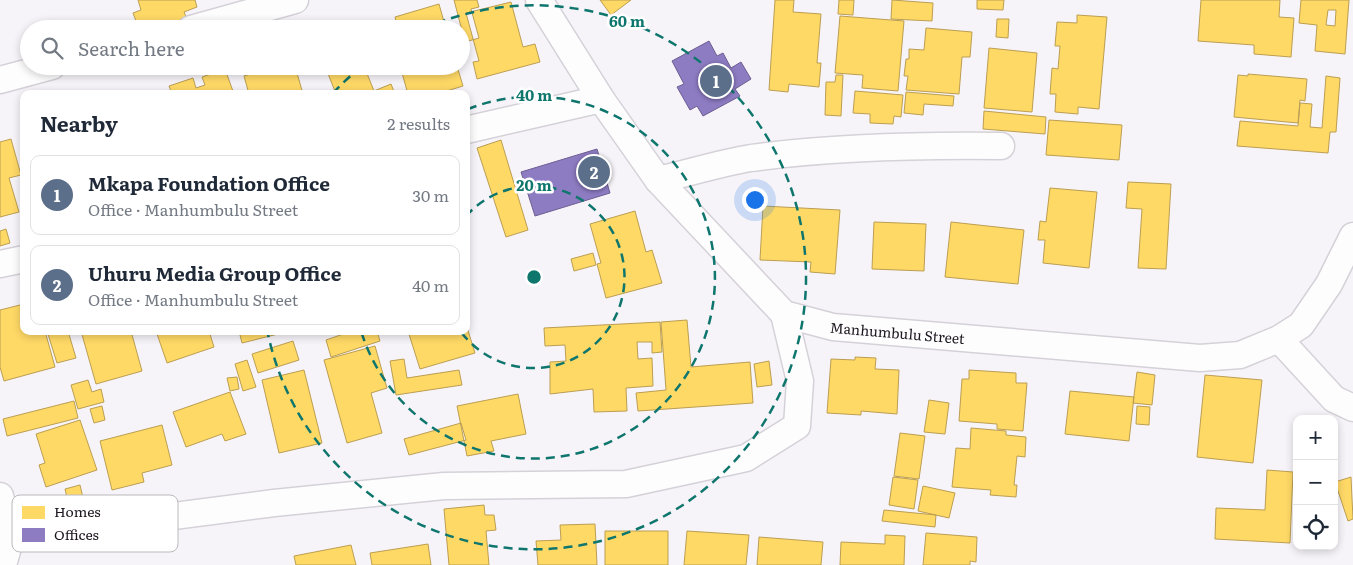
<!DOCTYPE html>
<meta charset="utf-8">
<style>
:root{--surface:#fff;--page:#f6f6f7;--text:#1f2937;--muted:#747a83;--line:#e0e1e3;--accent:#db2777}
body{margin:0;font-family:Literata,serif;background:var(--page);color:var(--text)}
.controls{position:absolute;right:15px;bottom:15px;display:grid;overflow:hidden;border-radius:10px;box-shadow:0 2px 8px #0003}
.controls button{width:45px;height:45px;display:grid;place-items:center;padding:0;border:0;border-bottom:1px solid var(--line);background:var(--surface);color:var(--text);font:25px sans-serif}
.you{position:absolute;left:754px;top:199px;width:18px;height:18px;margin:-12px;border:4px solid #fff;border-radius:50%;background:#1a73e8;box-shadow:0 0 0 8px #1a73e833}
.badge{display:grid;place-items:center;width:32px;height:32px;border-radius:50%;background:var(--accent);color:#fff;font-size:16px;font-weight:700}
.pin{position:absolute;translate:-50% -50%;border:2px solid #fff;box-shadow:0 1px 5px #0006}
.list{margin:0;padding:0;list-style:none}
h2{display:flex;justify-content:space-between;align-items:center;height:65px;margin:0;padding:0 20px;font-size:21px}
h2 small{font-size:16px;font-weight:400;color:var(--muted)}
.list li{display:grid;grid-template-columns:32px 1fr auto;gap:15px;align-items:center;box-sizing:border-box;height:80px;margin:0 10px 10px;padding:0 10px;border:1px solid var(--line);border-radius:10px}
.list b{display:block;font-size:19px;white-space:nowrap}
.list p{margin:0;font-size:16px;white-space:nowrap;color:var(--muted)}
.list em{font-size:16px;font-style:normal;color:var(--muted)}
.icon{flex:none;width:28px;height:28px;fill:none;stroke:currentColor;stroke-width:2;stroke-linecap:round;stroke-linejoin:round}
.map{position:relative;flex:none;width:1353px;height:565px;overflow:hidden}
.search{position:absolute;background:var(--surface);box-shadow:0 2px 8px #0003;left:20px;top:20px;width:450px;height:55px;display:flex;align-items:center;gap:12px;box-sizing:border-box;padding:0 18px;border-radius:28px;color:var(--muted);font-size:19px}
.panel{position:absolute;background:var(--surface);box-shadow:0 2px 8px #0003;left:20px;top:90px;width:450px;height:245px;border-radius:10px}
.map>svg:first-child{display:block}
.homes{fill:#ffd966;stroke:#bb9e51;fill-rule:evenodd}
.offices{fill:#8e7cc3;stroke:#6c5d92}
.lines{fill:none;stroke-linecap:round;stroke-linejoin:round}
.minor-casing{stroke:#d5d1d8;stroke-width:29}
.minor{stroke:#fefdfe;stroke-width:26}
.ring{fill:none;stroke:#0f766e;stroke-width:2.5;stroke-dasharray:9 6}
.labels{text-anchor:middle;dominant-baseline:central;stroke-width:5;stroke-linejoin:round;paint-order:stroke}
.street-label{font-size:14px;fill:#1c161f;stroke:#fff}
.key{fill:#fff;stroke:#bbb9bc;stroke-width:1}
.key-label{font-size:14px;fill:#1c161f}
.centre{fill:#0f766e;stroke:#fff;stroke-width:2.5}
.ring-label{font-size:15px;text-anchor:middle;font-weight:bold;fill:#0f766e;stroke:#fff;stroke-width:5;stroke-linejoin:round;paint-order:stroke}
</style>
<div class="map">
<svg width="1353" height="565" viewBox="0 0 1353 565">
<rect width="100%" height="100%" fill="#f7f4f9"/>
<path class="homes" d="M138,0H195L197,7L184,12L188,21L166,29H139L133,13L141,10Z
M454,0H477L479,7L471,9L479,38L465,42Z
M600,0H631L611,15Z
M775,0H794L793,12L821,14L817,63H821L819,87L789,84L788,92L769,90Z
M839,0H854L853,15L838,14Z
M892,0L933,3L932,21L891,19Z
M977,0H1004L1003,10L977,9Z
M1201,0H1280L1279,17L1294,18L1291,57L1254,54V45L1198,41Z
M1301,0H1349L1345,54L1315,51L1317,25L1299,23ZM1328,10H1336L1335,26L1326,25Z
M511,2L523,47L535,44L540,62L477,79L473,62L479,61L466,13Z
M439,4L446,29H398L395,17Z
M1077,15L1107,17L1099,109L1078,107V114L1055,112L1056,94H1050L1052,68L1058,69L1060,46H1055L1057,22L1077,23Z
M840,16L904,21L898,91L862,88L863,75L835,73Z
M997,19H1009L1008,38L996,37Z
M926,28L972,32L970,57H962L959,94L906,90L908,76H904L906,59H909V49L924,50Z
M989,48L1037,53L1032,112L984,108Z
M277,66H295L303,94H249L244,76Z
M325,66H378L366,71L374,91L391,84L395,94H336Z
M400,66H457L463,86L437,94H408Z
M225,69L234,94H172L169,86L193,78L196,88L205,85L202,77Z
M1248,74L1307,79L1305,101L1300,100L1298,123L1234,117L1238,75L1248,76Z
M836,75H843L841,116L825,115L826,82H835Z
M1326,76L1340,78L1336,132H1330L1328,153L1237,146L1240,121L1298,126L1300,103L1312,104L1310,127L1322,128Z
M855,91L903,95L901,117L894,116L893,124L870,123V114L853,113Z
M906,92L954,96L953,106L924,104L923,115L904,113Z
M984,111L1046,117L1045,134L983,129Z
M1049,120L1122,125L1119,160L1046,155Z
M11,139L21,175L9,178L19,212L0,217V142Z
M501,140L528,230L506,237L477,148Z
M1128,182L1171,184L1166,269L1138,268L1142,209L1126,208Z
M1050,188L1097,192L1089,268L1043,263L1045,240H1038L1040,221L1046,222Z
M763,206L840,210L835,274L810,272L811,262L760,260Z
M635,211L646,252L652,250L662,283L606,298L597,264L601,263L590,224Z
M874,222L926,224L924,271L872,269Z
M951,222L1024,230L1018,284L945,277Z
M6,229L10,243L0,246V231Z
M593,253L596,265L574,271L571,259Z
M24,304V331H45L55,367L4,381L0,367V310Z
M687,320L691,367L750,362L753,403L638,411L636,393L666,390L661,322Z
M660,322L662,352L652,353V342H637L638,359L652,358L653,386L626,388L627,411L594,412L593,389L550,394V362L566,361L565,345L545,346L544,328Z
M466,324L475,353L420,369L408,331H466Z
M47,331H68L76,358L57,363Z
M81,331H131L142,371L96,384Z
M156,331H209L214,347L167,363Z
M239,331H290L242,343Z
M352,331H377L380,341L331,357L326,340Z
M293,341L299,360L258,373L252,354Z
M375,346L387,388L371,393L382,433L347,443L324,360Z
M855,357L876,358L875,369L899,370L897,414L861,411V415L827,413L831,359L855,360Z
M404,359L407,378L459,370L462,385L396,395L390,361Z
M247,360L256,387L243,391L235,364Z
M769,361L772,385L757,387L754,364Z
M304,370L322,443L279,453L262,380Z
M969,370L1016,373V383H1027L1023,431L997,429V424L959,421L962,379H969Z
M1137,372L1155,375L1152,405L1133,403Z
M1205,375L1262,380L1253,463L1197,457Z
M237,377L239,389L230,391L227,378Z
M88,380L92,392L101,389L104,402L78,409L71,385Z
M1070,391L1134,397L1129,441L1065,434Z
M230,392L246,434L225,441L222,434L186,447L173,412Z
M518,394L526,434L491,441L494,451L467,456L457,406Z
M929,400L949,403L945,434L924,432Z
M74,401L78,418L7,436L3,419Z
M102,406L105,420L94,423L90,409Z
M1137,406L1150,407L1149,425L1136,424Z
M80,420L97,470L46,487L39,465L45,463L36,434Z
M461,423L466,440L409,455L404,439Z
M162,425L172,465L142,473L144,482L112,490L100,441Z
M971,428L1006,431V435L1026,437L1025,457L1017,456L1014,485H1017L1016,497L990,495L991,490L952,487L956,448L970,449Z
M900,433L925,436L919,479L894,476Z
M1267,470L1293,472L1290,543L1215,539L1216,508L1265,510Z
M893,477L918,480L914,509L889,505Z
M1351,477L1353,519L1348,521L1335,482Z
M80,485L83,498L68,502L65,489Z
M923,486L955,493L949,518L918,511Z
M484,505L485,515H494L496,530L486,531L489,565H449L444,509Z
M884,510L936,515L935,527L882,521Z
M595,524L597,565H538L536,541L561,540L560,525Z
M605,531H668V565H605Z
M687,531L749,535L746,565H684Z
M926,533L977,537L976,562L970,561V565H923Z
M885,535L905,536L904,565H840L841,542L885,544Z
M759,537L823,542L821,565H757Z
M428,544L431,565H372L370,553Z
M351,545L356,565H296L294,556Z"/>
<path class="offices" d="M709,41L717,56L723,53L731,68L741,62L751,79L735,89L740,96L703,116L697,106L690,110L677,87L684,84L672,61Z
M597,149L610,193L535,216L521,172Z"/>
<g class="lines">
<defs>
<g id="minor">
<path id="s1" d="M539,0L601,99L658,180L784,314L833,327L1200,358L1240,355L1279,339L1301,325L1329,284L1353,236"/>
<path d="M191,29L295,0"/>
<path d="M0,80L52,66"/>
<path d="M466,130L601,99"/>
<path d="M658,180C689,173 720,163 751,158C833,147 918,145 1001,146"/>
<path d="M0,264L24,259"/>
<path d="M1279,339L1334,399L1353,408"/>
<path d="M0,496L11,537L3,565"/>
<path d="M11,537L274,503L444,486L626,484L746,458L797,426L800,381L784,314"/>
</g>
</defs>
<use href="#minor" class="minor-casing"/>
<use href="#minor" class="minor"/>
</g>
<g class="ring">
<path d="M466 216A91 91 0 1 1 461 332"/>
<path d="M468 109A181 181 0 1 1 361 331"/>
<path d="M333 93A272 272 0 0 1 361 67M423 29A272 272 0 1 1 268 334"/>
</g>
<g class="labels">
<g class="street-label">
<text stroke="none"><textPath href="#s1" startOffset="515">Manhumbulu Street</textPath></text>
</g>
</g>
<rect x="12" y="495" width="166" height="57" rx="8" class="key"/>
<rect x="22" y="506" width="23" height="13" fill="#ffd966"/>
<rect x="22" y="528" width="23" height="14" fill="#8e7cc3"/>
<g class="key-label">
<text x="54" y="517">Homes</text>
<text x="54" y="540">Offices</text>
</g>
<circle cx="534" cy="277" r="8" class="centre"/>
<g class="ring-label">
<text x="627" y="27">60 m</text>
<text x="534" y="101">40 m</text>
<text x="534" y="191">20 m</text>
</g>
</svg>
<div class="controls">
<button>+</button>
<button>−</button>
<button><svg class="icon" aria-label="locate" viewBox="0 0 24 24"><circle cx="12" cy="12" r="6"/><path d="M12 2v4M12 18v4M2 12h4M18 12h4"/></svg></button>
</div>
<div class="you"></div>
<div class="pin badge" style="left:716px;top:81px;background:#5c6f8a">1</div>
<div class="pin badge" style="left:594px;top:172px;background:#5c6f8a">2</div>
<div class="search"><svg class="icon" aria-label="search" viewBox="0 0 24 24"><circle cx="10" cy="10" r="6"/><path d="M15 15l6 6"/></svg>Search here</div>
<section class="panel">
<h2>Nearby<small>2 results</small></h2>
<ul class="list">
<li><span class="badge" style="background:#5c6f8a">1</span><div><b>Mkapa Foundation Office</b><p>Office · Manhumbulu Street</p></div><em>30 m</em></li>
<li><span class="badge" style="background:#5c6f8a">2</span><div><b>Uhuru Media Group Office</b><p>Office · Manhumbulu Street</p></div><em>40 m</em></li>
</ul>
</section>
</div>
